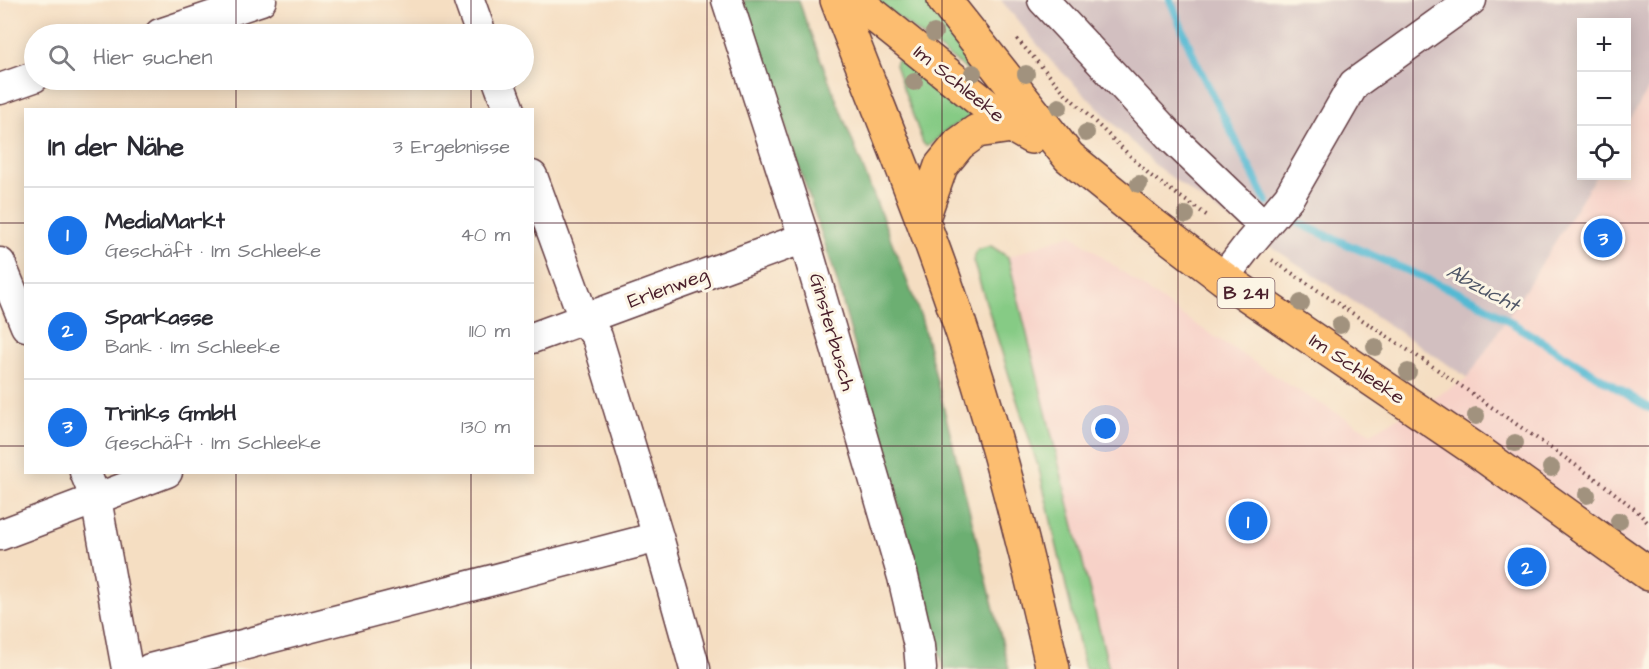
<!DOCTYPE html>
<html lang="de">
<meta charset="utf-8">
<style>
:root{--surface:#fff;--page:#f7f7f7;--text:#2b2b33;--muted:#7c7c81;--line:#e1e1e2;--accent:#1a73e8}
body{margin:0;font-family:"Architects Daughter",sans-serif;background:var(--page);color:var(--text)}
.controls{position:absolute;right:18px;top:18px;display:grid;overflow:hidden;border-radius:0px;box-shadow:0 3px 15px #0003}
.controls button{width:54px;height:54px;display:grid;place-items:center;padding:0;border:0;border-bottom:2px solid var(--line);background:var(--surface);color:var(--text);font:30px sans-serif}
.you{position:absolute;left:1106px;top:429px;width:21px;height:21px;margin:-15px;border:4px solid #fff;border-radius:50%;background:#1a73e8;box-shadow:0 0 0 9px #1a73e833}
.badge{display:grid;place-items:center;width:39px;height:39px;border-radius:50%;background:var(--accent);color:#fff;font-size:20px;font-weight:700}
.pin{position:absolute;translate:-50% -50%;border:3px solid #fff;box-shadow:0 2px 6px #0006}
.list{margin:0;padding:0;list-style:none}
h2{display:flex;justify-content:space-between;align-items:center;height:78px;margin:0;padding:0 24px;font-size:26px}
h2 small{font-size:20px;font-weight:400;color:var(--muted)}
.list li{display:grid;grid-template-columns:39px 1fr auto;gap:18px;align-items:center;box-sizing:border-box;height:96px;padding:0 24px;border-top:2px solid var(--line)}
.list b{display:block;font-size:22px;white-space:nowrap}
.list p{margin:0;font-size:20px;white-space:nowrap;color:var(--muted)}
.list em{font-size:20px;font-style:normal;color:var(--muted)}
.icon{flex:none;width:33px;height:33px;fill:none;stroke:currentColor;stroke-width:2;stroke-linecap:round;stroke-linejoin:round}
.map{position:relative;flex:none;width:1649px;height:669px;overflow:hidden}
.search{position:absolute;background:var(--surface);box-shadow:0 3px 15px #0003;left:24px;top:24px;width:510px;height:66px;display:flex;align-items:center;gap:15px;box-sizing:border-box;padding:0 21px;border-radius:33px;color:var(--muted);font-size:22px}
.panel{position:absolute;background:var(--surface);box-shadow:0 3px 15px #0003;left:24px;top:108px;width:510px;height:366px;border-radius:0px}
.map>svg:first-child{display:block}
.built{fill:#f7d1c8}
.industrial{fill:#d2bfc0}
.green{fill:#86cb85;stroke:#687558;stroke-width:1.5}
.forest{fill:#6caf72;stroke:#5b674e;stroke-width:1.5}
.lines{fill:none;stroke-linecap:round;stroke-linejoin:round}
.stream{stroke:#55b9d3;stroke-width:8}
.minor-casing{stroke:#643c42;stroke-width:33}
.major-casing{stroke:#643c42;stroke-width:36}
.highway-casing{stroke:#643c42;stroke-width:36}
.path{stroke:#643c42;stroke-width:4;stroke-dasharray:1.5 4.5;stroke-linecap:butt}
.minor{stroke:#fff;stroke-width:30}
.major{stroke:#fcbd6f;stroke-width:33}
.highway{stroke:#fcbd6f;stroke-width:33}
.tree{fill:#a1927e}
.grid{fill:none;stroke:#4a1f2b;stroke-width:1.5;stroke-opacity:0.55}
.labels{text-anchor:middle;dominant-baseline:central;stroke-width:6;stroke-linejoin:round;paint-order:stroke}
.shield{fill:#fcf5e5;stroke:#7f5f63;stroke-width:1.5}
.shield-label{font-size:18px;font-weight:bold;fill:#4a1f2b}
.street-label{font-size:20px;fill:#4a1f2b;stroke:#fcf5e5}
.water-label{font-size:21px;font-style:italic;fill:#4e5566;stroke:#fcf5e5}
</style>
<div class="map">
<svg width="1649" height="669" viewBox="0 0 1649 669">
<rect width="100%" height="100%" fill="#fcf5e5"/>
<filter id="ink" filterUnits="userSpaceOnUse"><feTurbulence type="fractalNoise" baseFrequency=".0167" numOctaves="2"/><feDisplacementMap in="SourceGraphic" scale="12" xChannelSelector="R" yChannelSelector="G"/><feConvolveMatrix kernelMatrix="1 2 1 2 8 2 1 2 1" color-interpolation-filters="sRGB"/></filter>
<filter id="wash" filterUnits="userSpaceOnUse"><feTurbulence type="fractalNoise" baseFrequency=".008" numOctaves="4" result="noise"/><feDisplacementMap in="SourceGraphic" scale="24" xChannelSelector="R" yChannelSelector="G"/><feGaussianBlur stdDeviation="1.35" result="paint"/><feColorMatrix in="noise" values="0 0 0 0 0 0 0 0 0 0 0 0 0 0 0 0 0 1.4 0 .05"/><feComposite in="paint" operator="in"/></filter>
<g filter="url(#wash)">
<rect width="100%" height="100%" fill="#f5dec2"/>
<path class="built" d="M1649,88V669H1109L1008,257L1071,234L1180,314L1294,388L1371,433L1468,378L1519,300L1596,176H1626L1627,125Z"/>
<path class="industrial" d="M1001,0H1649V88L1627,125L1626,22H1582V176H1596L1519,300L1468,378L1206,203L1156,166L1051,61Z"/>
<path class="green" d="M875,0H925L1010,103Z
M903,59L968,111L970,116C964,123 955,124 947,130C939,135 936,143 926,146L923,143L895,65L897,60Z
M991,246L1008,257L1109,669H1085L1040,473L973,261L977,250Z"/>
<path class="forest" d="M743,0H799L805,19L921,317L1009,669H944L834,271Z"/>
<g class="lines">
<path class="stream" d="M1170,0L1196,62L1267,202
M1290,218L1300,224L1475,300L1649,408"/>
</g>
</g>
<g filter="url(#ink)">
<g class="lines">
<defs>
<path id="minor" d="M469,0L481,34
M727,0L804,238L903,577L919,646L921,669
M1043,0L1170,136L1264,226
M160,34L261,0
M498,80L509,110
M0,89L34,77
M532,176L584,319L597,337L658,537L695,669
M0,263L26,326
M1223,278L1249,244L1289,197L1354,84L1471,0
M532,338L804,238
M85,472L96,499L127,669
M0,535L167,472
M150,669L658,537"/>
<path id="major" d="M855,0L1012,126L1031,137
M944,0L1069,157L1096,179L1153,225L1223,278L1476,450L1649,574"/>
<path id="highway" d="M837,0C874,98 915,194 949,293C992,416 1024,542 1053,669
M923,218L941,166L959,144L977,131L1012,126"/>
</defs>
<use href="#minor" class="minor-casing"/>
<use href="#major" class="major-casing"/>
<use href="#highway" class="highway-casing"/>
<path class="path" d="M1017,39L1066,94L1151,176L1209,217
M1272,260L1435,368L1603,484L1636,510L1649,524"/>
<use href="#minor" class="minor"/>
<use href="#major" class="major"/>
<use href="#highway" class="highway"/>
</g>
<g class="tree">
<circle cx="934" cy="33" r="9"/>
<circle cx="973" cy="73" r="9"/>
<circle cx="1026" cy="74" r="9"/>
<circle cx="914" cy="82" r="9"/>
<circle cx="1059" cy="107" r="9"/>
<circle cx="1086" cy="133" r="9"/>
<circle cx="1139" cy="184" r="9"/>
<circle cx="1186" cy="215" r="9"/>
<circle cx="1301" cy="303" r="9"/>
<circle cx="1340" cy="325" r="9"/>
<circle cx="1375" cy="347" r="9"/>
<circle cx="1408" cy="372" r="9"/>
<circle cx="1476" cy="416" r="9"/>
<circle cx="1515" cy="443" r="9"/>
<circle cx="1551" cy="468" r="9"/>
<circle cx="1587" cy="495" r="9"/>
<circle cx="1619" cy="521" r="9"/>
</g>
</g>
<path class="grid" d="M236,0V34M471,0V34M707,0V669M942,0V669M1178,0V669M1413,0V669M236,80V110M471,80V110M0,223H26M532,223H1649M0,446H26M532,446H1649M236,472V669M471,472V669"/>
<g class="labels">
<rect class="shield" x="1217.5" y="278" width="57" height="30" rx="4.5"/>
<g class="shield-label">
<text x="1246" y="293">B 241</text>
</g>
<g class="street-label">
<text transform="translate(959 84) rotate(39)">Im Schleeke</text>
<text transform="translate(668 288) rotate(-20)">Erlenweg</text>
<text transform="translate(832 332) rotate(74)">Ginsterbusch</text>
<text transform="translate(1357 369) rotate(34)">Im Schleeke</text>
</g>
<g class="water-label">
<text transform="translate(1483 288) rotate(28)">Abzucht</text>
</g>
</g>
</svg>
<div class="controls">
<button>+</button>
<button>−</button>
<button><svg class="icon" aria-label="locate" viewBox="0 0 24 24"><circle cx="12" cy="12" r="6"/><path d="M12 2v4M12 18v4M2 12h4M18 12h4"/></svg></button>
</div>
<div class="you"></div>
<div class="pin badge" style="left:1248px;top:521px">1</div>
<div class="pin badge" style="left:1527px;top:567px">2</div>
<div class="pin badge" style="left:1603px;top:238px">3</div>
<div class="search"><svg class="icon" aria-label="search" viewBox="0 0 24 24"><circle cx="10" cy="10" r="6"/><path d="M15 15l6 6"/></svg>Hier suchen</div>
<section class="panel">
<h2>In der Nähe<small>3 Ergebnisse</small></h2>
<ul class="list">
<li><span class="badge">1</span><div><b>MediaMarkt</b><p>Geschäft · Im Schleeke</p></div><em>40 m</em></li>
<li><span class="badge">2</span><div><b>Sparkasse</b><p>Bank · Im Schleeke</p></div><em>110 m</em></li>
<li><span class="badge">3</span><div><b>Trinks GmbH</b><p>Geschäft · Im Schleeke</p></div><em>130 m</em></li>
</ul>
</section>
</div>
